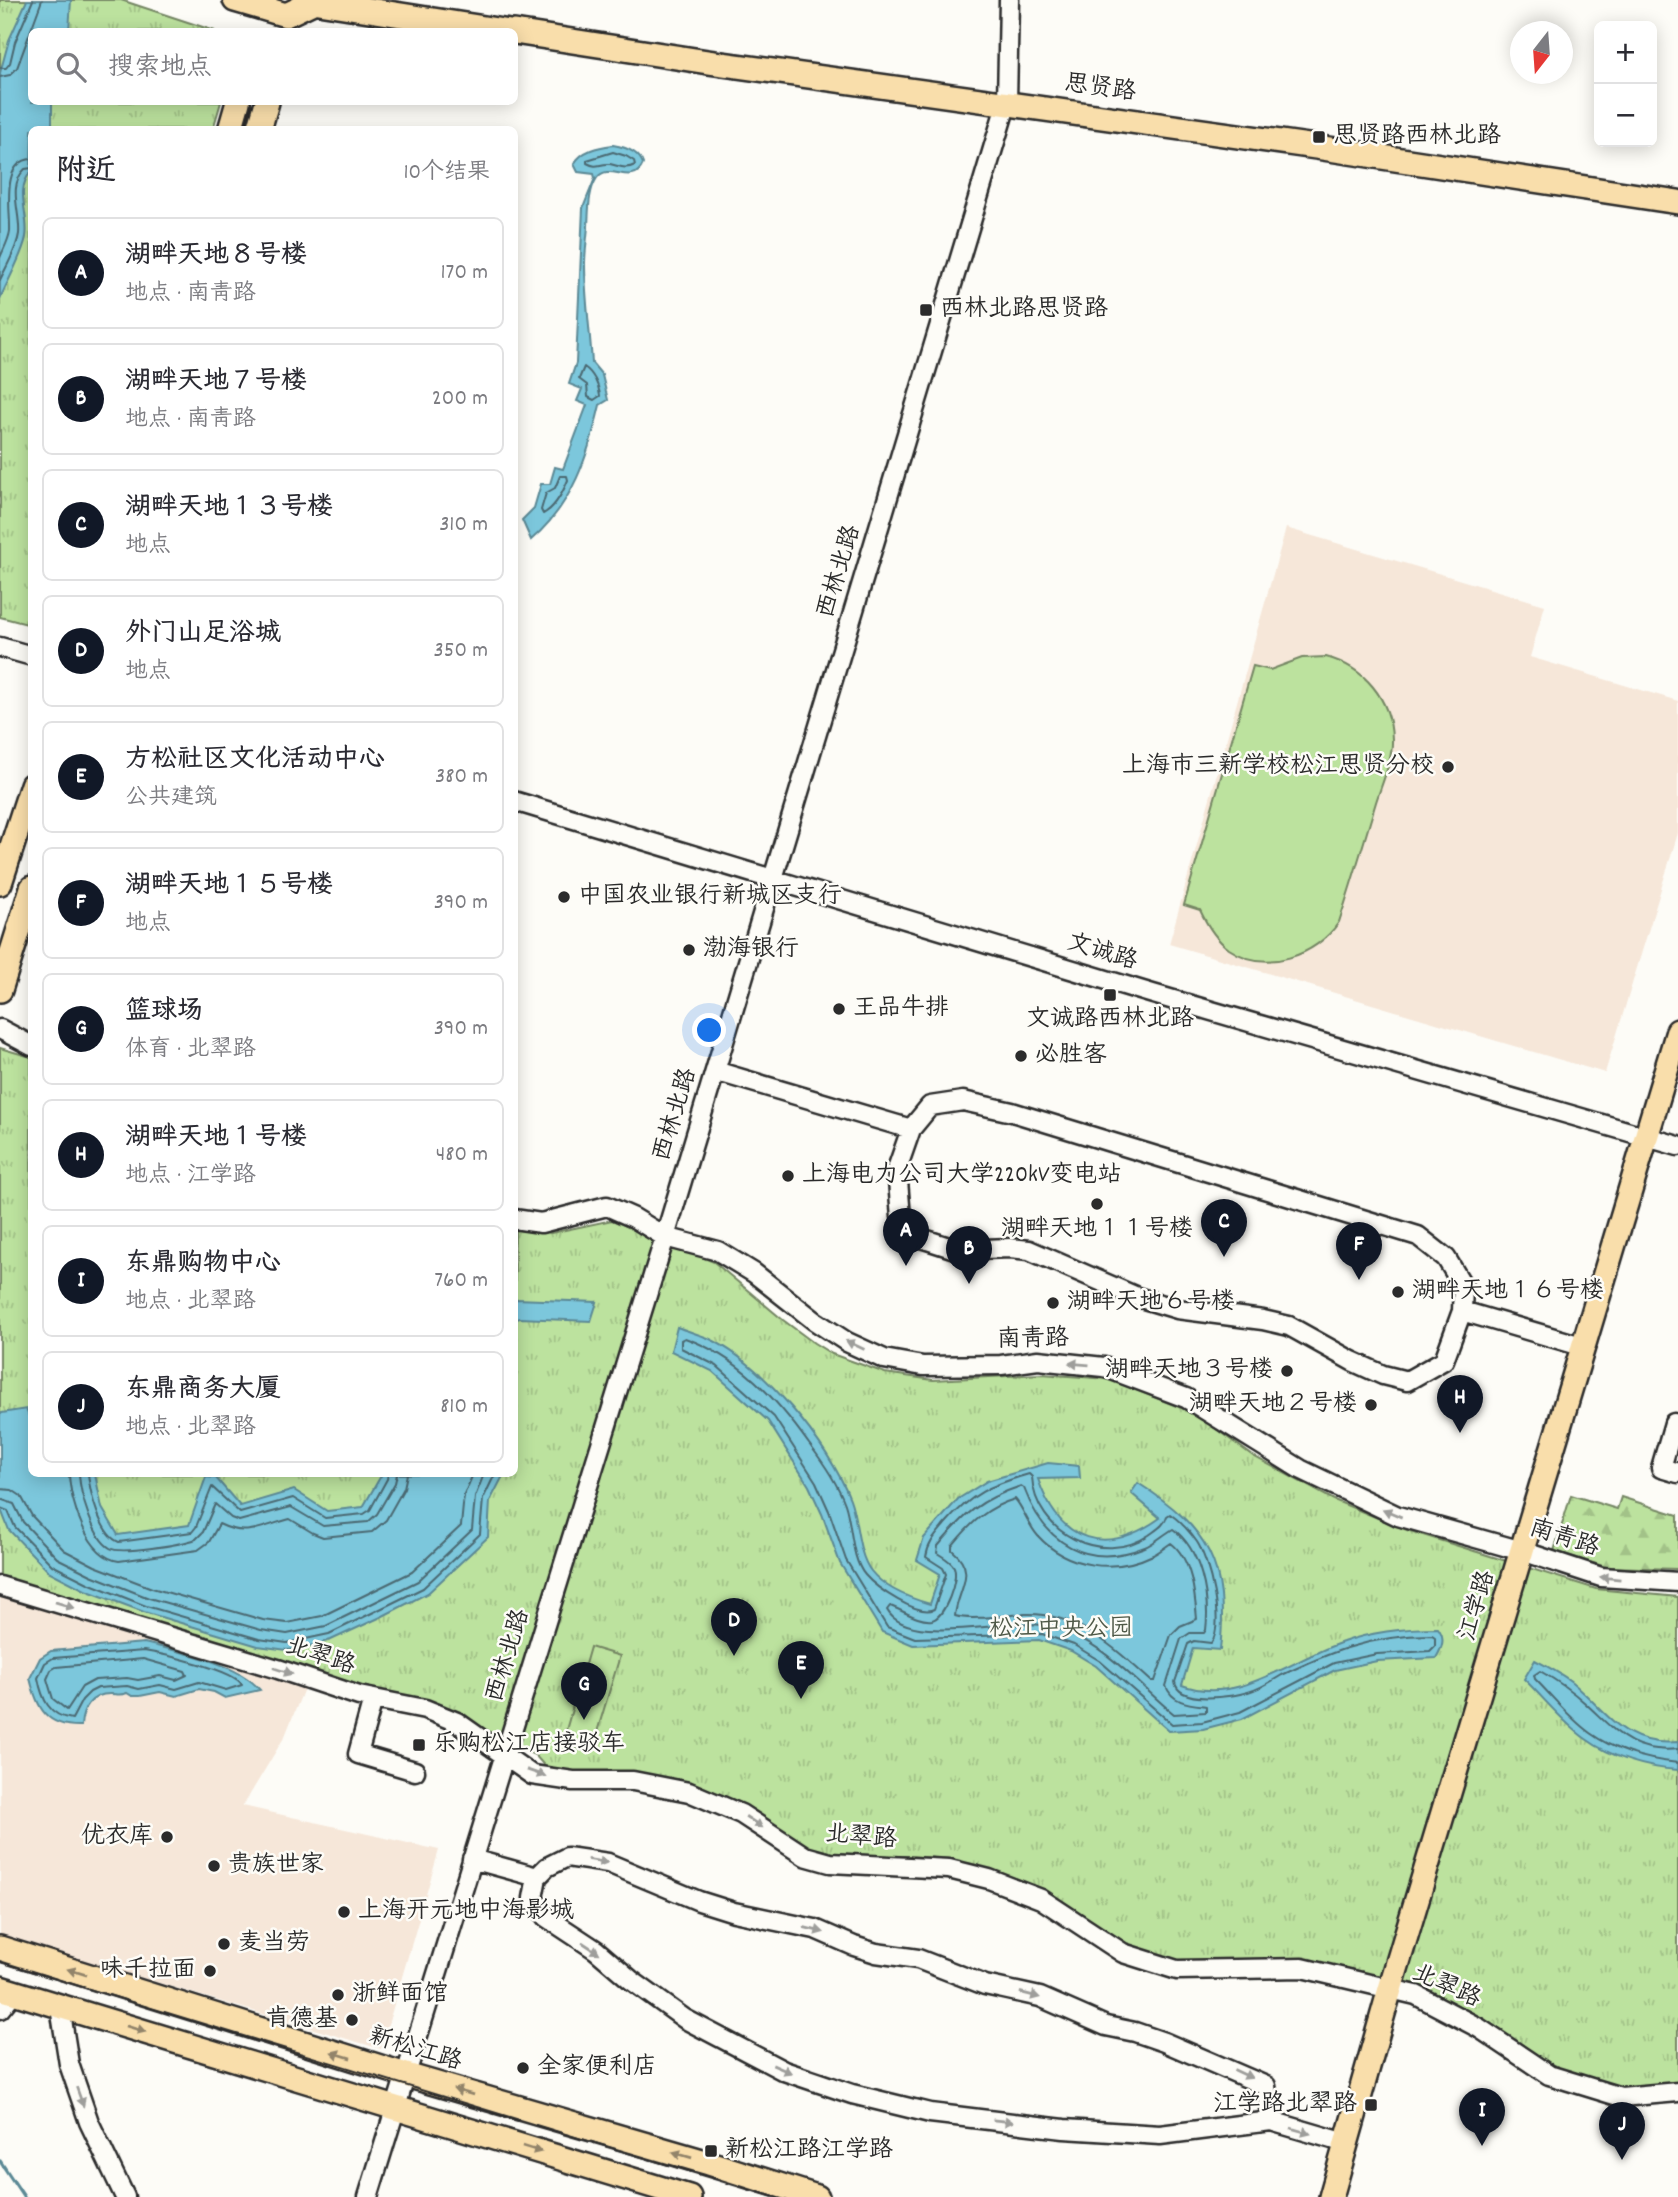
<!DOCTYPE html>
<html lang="zh">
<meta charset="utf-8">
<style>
:root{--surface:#fff;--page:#f2f2f3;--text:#2b2b33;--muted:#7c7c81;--line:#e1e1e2;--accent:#111827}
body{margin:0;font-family:Dekko,"LXGW WenKai TC",sans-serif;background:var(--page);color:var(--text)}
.controls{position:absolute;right:21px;top:21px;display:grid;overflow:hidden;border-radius:10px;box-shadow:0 4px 18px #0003}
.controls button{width:63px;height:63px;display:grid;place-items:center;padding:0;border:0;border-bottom:2px solid var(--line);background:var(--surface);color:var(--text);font:35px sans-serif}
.compass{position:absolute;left:1510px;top:21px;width:63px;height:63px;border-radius:50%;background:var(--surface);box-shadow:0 4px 18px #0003;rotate:197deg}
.you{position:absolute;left:710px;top:1031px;width:24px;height:24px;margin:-18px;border:5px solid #fff;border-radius:50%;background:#1a73e8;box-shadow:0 0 0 10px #1a73e833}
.badge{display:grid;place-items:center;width:46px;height:46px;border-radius:50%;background:var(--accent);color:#fff;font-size:23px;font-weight:700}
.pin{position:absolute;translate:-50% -58px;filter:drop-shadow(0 2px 4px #0008)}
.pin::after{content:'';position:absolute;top:37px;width:24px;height:21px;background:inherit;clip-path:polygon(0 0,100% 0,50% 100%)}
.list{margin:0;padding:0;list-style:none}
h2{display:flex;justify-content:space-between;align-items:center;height:91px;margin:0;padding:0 28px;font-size:30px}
h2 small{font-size:23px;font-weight:400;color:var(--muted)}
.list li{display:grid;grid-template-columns:46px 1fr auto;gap:21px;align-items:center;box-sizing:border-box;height:112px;margin:0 14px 14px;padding:0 14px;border:2px solid var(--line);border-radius:10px}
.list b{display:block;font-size:26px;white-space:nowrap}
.list p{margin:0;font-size:23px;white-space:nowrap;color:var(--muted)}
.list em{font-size:23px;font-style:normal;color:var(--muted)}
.icon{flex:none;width:38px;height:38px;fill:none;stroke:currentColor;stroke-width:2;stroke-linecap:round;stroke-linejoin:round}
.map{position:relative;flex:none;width:1678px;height:2197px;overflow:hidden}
.search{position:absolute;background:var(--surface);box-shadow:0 4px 18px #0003;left:28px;top:28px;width:490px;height:77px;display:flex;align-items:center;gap:18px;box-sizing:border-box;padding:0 24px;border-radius:10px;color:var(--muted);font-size:26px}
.panel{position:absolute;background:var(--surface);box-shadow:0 4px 18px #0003;left:28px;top:126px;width:490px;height:1351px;border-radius:10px}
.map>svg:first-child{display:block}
.built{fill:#f6e7d9}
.forest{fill:url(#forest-firs);stroke:#748664;stroke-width:2}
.park{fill:url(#park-tufts);stroke:#748664;stroke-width:2}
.pitch{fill:#bce29e;stroke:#748664;stroke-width:2}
.water{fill:#7cc7dc;stroke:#5c8995;stroke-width:2}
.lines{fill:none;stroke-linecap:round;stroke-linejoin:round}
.shore{stroke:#4b6972;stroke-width:2}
.stream{stroke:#5c8995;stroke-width:3.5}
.minor-casing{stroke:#2b2b2b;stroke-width:23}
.major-casing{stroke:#2b2b2b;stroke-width:28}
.minor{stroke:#fdfcf7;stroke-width:18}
.major{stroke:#f9deab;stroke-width:23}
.tram{stroke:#2b2b2b;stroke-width:2}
.oneway{fill:#9e9e9b}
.oneway2{fill:#92846b}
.poi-dot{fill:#2b2b2b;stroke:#fdfcf7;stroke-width:2.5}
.labels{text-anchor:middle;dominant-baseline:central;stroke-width:5;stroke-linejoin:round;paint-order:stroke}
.street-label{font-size:24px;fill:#2b2b2b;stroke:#fdfcf7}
.poi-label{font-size:24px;fill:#2b2b2b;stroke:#fdfcf7;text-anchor:start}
.park-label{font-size:24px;fill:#4f5948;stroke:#fdfcf7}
</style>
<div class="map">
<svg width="1678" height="2197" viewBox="0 0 1678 2197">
<defs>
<pattern id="forest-firs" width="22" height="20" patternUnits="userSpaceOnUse" patternTransform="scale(1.75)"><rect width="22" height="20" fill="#bce29e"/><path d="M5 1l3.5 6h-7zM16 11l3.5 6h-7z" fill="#a2c288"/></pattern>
<pattern id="park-tufts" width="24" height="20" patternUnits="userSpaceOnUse" patternTransform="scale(1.75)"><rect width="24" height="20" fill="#bce29e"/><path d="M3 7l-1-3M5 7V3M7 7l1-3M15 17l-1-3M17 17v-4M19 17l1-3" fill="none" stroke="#a2c288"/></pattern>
</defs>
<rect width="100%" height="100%" fill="#fdfcf7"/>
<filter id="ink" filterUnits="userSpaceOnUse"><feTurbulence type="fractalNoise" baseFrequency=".0143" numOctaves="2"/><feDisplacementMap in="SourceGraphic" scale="14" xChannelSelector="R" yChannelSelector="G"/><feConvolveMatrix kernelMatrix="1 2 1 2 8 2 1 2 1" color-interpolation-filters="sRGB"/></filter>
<g filter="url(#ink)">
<path class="built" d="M1286,528L1545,605L1530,657L1678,701V833L1605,1073L1169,944Z
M0,1597L305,1686L285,1736L243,1806L439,1850L381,2049L0,1936Z"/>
<path class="forest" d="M1571,1495L1617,1509L1621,1497L1678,1515V1569L1606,1567L1554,1551Z"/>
<path class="park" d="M0,0H121L215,31L32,32V102H221L213,129L32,130L31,625L0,617Z
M0,1048L31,1057L32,1474H514L515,1230L551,1233L612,1220L714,1262L783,1320L814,1343L832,1354L885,1373L933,1380L1042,1374L1109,1379L1194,1413L1253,1456L1334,1500L1407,1530L1596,1589L1678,1597V2087L1660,2089L1613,2086L1556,2072L1468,2011L1434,1995L1416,1984L1295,1959L1177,1963L1133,1948L1045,1893L952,1859L909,1856H838L805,1846L745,1809L574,1774L549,1771L535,1755L478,1731L359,1690L0,1578Z"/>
<path class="pitch" d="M1326,657C1364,667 1391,699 1392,739C1393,759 1382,783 1376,802C1364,842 1352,882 1339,922C1316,956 1266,974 1229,949C1215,939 1207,925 1200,910L1184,905L1253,666L1270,670L1302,658Z
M590,1647L620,1656L591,1752L562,1744Z"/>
<path class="water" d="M27,0H71L69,31L32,32V102H52V129L32,130L31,172C14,190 30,216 26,237C23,254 7,282 0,299V73L9,40Z
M613,145C625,147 639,151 643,164C633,188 609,161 597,178C588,191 589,211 588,226C587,239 585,252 585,264C585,297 590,330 592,363L602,375L608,400L600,405C588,456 573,504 531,540L522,520L534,508L541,484H550L555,467L563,469L587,405L577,401L582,389L569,384L576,363L583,208L595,178L594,174L578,172L574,164C582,150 598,147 613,145Z
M515,1299L597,1302L591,1321L519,1318L515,1320Z
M677,1327C687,1331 698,1334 708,1338C762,1363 829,1444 850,1499C858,1520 857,1553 871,1571C885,1589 909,1598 930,1604L940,1574L917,1560L924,1538L958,1499L987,1481L1048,1463L1079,1466L1080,1478L1038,1479C1060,1543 1105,1557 1160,1518L1131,1493L1138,1483C1209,1528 1229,1566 1220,1650L1193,1648L1182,1685C1238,1706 1291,1659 1343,1642C1374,1631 1406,1628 1438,1628C1446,1638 1442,1648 1436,1658L1377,1661L1335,1670L1242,1719L1203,1729L1169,1731L1096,1666L1071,1651L1039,1640L913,1645L882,1632L840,1563L822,1514L809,1486L768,1421L712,1371L671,1351Z
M26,1409L31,1421L32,1474H95L102,1508L118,1535L189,1525L206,1477L216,1478L240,1506L294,1490L327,1511L363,1507L382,1474H504L490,1501L488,1537L428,1593L381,1617L331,1640L303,1648L287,1650L258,1646L144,1612L85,1590L48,1571L9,1530L0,1507V1415L2,1413Z
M144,1643C178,1651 238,1663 260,1690L225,1698L214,1692L199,1689L176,1696L160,1692L140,1696H132L127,1693C121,1696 117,1694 110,1694C91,1694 82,1709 81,1726C46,1727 37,1708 30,1678L40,1658L51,1651Z
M1535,1660C1548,1667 1562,1674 1573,1683C1609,1714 1625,1747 1678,1742V1770C1647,1768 1612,1758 1586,1739C1563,1723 1544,1698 1524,1679Z"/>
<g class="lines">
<path class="shore" d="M0,68H6L10,63L15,42L33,0
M0,77L10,75L17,68L42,0
M613,152L626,156L634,161L635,165C625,170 620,166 610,164C599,163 598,169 587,163V160Z
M0,258C3,250 9,240 10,231C11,210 0,161 32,159
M0,280C6,267 17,249 19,234C21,213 7,186 25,169L32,168
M584,367C593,373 599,385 600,396L594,400L588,397L587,385L579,379Z
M560,476H567L568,480C563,492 555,508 543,514L541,510L546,493L555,488Z
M685,1338C739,1357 777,1399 809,1444C823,1462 837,1482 845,1504C852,1524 851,1559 865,1575C876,1588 918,1617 934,1609L946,1574L943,1568L926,1557C928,1543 936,1535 945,1524C971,1494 990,1485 1029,1474L1032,1477C1035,1533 1102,1567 1149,1535C1157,1529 1165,1525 1167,1516L1170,1514C1180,1521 1190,1532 1197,1542C1209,1560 1225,1625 1211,1643L1194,1641L1188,1644L1175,1682C1178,1705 1232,1697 1248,1692C1260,1689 1272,1681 1282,1675C1303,1665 1325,1655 1347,1648C1375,1639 1403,1635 1432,1635L1435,1637V1646L1430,1651L1377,1654L1334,1663L1240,1712L1202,1722L1172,1724L1100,1661L1074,1645L1042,1634L915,1638L887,1627L846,1560L829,1511L816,1482L774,1417L717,1366L681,1348V1340Z
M69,1474C70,1501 87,1557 119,1561L198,1550L209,1542L219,1524C247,1538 262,1526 290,1519L313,1533L323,1537L372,1532L386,1520L404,1488L407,1474
M79,1474C80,1493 92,1537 110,1548C120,1555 183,1544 196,1539L203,1532L215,1504L231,1518L239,1521L291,1507L323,1526L368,1522L377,1514L395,1483L397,1474
M88,1474C90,1492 100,1535 119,1542L192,1532L196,1527L212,1487L240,1513L293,1498L325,1518L364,1514L370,1510L387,1479L388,1474
M1021,1486L1024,1488C1045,1544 1087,1570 1145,1547C1155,1543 1164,1534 1173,1529C1201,1549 1210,1597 1206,1630L1204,1633H1190L1181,1639L1166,1686C1172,1703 1190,1704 1206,1706V1712L1174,1714C1134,1681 1096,1633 1042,1625C1005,1619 907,1647 887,1610L890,1606C902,1610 919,1622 932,1620C945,1617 959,1579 954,1567C950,1560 943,1557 937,1553L938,1546C966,1513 979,1500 1021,1486Z
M0,1489L12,1490L21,1496L32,1516L64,1550L95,1566L152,1588L263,1620L287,1623L322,1616L412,1572L461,1526L464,1495L473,1474
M0,1499L14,1504L23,1522L57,1558L91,1575L149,1598L261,1630L287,1634L326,1626L418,1581L472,1530L475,1497L484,1474
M1015,1499C1024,1509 1028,1525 1038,1536C1067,1568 1114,1574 1153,1555C1159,1552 1165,1547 1171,1543C1192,1559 1195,1595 1197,1619L1180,1626L1171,1635L1155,1681H1151C1115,1648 1077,1612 1025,1614C1005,1615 973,1621 955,1616C957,1590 979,1572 952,1550V1546C970,1524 987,1507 1015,1499Z
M0,1508L8,1511L15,1527L52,1565L88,1583L146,1606L259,1639L287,1643L329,1634L423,1588L480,1534L483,1499L495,1474
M144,1651C163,1654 235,1670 242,1685L226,1690L199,1682L176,1689L160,1685L139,1689L127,1686L98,1688L90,1692L82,1700L72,1719C49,1716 42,1699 38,1678L45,1663L53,1658Z
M143,1659L185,1671L187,1675L176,1680L160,1676L138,1680L127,1678L95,1680L82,1687L67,1710L53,1699L47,1679L51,1670L56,1667Z
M1678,1749C1631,1754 1616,1731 1585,1703C1571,1690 1556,1680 1540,1671L1534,1675L1535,1679C1553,1697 1569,1718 1590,1733C1615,1751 1648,1760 1678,1763"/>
<path class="stream" d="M0,2161L24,2197"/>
<defs>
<path id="minor" d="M0,647L32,656
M514,801L1153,994L1678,1146
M0,1029L32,1046
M715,1071L911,1129
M514,1219L541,1223L607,1206L634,1218L665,1237L718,1251L754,1273L815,1321L847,1342L884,1359L923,1366L1001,1365L1038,1360L1104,1367L1186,1398L1300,1469L1398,1516L1522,1551L1601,1577L1678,1582
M1462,1311L1463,1286L1446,1258L1418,1236L1012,1112L963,1101L930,1106L911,1129L897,1169L901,1217L921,1238L958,1250L1010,1248L1029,1250L1137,1297L1177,1309L1263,1320L1289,1326L1352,1361L1383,1375L1407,1381L1444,1360L1462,1311L1585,1347
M1678,1424L1674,1423L1661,1468L1678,1473
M0,1586L278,1669L359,1696L425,1709L457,1722L532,1775L573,1781H633L689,1792L741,1814L805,1856L830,1863L949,1869L989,1879L1041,1899L1123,1953L1177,1970L1302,1968L1416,1995L1479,2028L1549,2075L1621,2097L1678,2092
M373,1699L358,1754L415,1771
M472,1859L537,1877L533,1898L546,1917L596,1950L631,1980L685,2019L784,2071L852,2094L930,2113L1064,2129L1160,2135L1271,2121L1346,2143
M537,1877L547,1867L567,1857L608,1863L699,1901L734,1912L815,1929L854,1946L876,1953L918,1959L985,1985L1040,1997L1106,2026L1135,2032L1164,2042L1266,2086L1271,2121
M60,2007L69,2064L89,2122L125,2197
M0,2009L14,1992
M368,2197L665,1237L1007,102L1009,0"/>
<path id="major" d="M235,0L286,15L311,3
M305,0L510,32
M514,32L708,62L1316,147L1678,202
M230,130L238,102
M259,130L267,102
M0,883L32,785
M0,990L32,888
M0,1948L406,2075L709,2163L817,2197
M0,1988L689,2197
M1331,2197L1390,1989L1678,1031"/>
</defs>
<use href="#minor" class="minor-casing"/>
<use href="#major" class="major-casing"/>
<use href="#minor" class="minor"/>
<use href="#major" class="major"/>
<path class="tram" d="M0,1962L773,2197"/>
</g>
<defs><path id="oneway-solid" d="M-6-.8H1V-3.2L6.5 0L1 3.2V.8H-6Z" transform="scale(1.75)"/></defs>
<g class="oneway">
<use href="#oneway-solid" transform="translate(855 1345) rotate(-154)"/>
<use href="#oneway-solid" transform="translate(1079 1364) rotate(-175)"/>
<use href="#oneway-solid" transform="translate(1392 1513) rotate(-157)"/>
<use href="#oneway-solid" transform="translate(1610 1578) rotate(-174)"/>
<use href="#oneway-solid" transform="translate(65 1605) rotate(17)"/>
<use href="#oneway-solid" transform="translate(283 1671) rotate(18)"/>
<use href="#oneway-solid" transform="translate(536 1773) rotate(19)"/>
<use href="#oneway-solid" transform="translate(754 1822) rotate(33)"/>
<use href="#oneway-solid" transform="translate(598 1861) rotate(9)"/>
<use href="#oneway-solid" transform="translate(814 1930) rotate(14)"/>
<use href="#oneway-solid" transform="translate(591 1948) rotate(33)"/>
<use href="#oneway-solid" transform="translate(1030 1995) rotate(15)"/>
<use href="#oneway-solid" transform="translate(782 2069) rotate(23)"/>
<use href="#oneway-solid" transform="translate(1243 2074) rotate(25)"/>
<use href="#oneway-solid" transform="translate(80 2097) rotate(70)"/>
<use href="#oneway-solid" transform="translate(1003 2121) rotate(6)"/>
<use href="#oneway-solid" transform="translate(1301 2131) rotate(16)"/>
</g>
<g class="oneway2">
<use href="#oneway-solid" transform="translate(77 1972) rotate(-163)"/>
<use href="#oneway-solid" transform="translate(136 2029) rotate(17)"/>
<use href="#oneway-solid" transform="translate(341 2055) rotate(-163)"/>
<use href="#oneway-solid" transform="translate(463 2092) rotate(-164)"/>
<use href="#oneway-solid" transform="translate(532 2149) rotate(17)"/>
<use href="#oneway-solid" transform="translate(682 2155) rotate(-164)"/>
</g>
</g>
<g class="poi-dot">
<rect x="1312" y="130" width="14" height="14" rx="3.5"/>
<rect x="919" y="303" width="14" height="14" rx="3.5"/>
<circle cx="1448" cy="767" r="7"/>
<circle cx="564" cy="897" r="7"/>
<circle cx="689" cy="950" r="7"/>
<rect x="1103" y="988" width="14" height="14" rx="3.5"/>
<circle cx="839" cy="1009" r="7"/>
<circle cx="1021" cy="1056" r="7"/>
<circle cx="788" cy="1176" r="7"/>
<circle cx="1097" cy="1204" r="7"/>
<circle cx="1398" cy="1292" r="7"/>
<circle cx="1053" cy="1303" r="7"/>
<circle cx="1287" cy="1371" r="7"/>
<circle cx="1371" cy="1405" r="7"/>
<rect x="412" y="1738" width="14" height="14" rx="3.5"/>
<circle cx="167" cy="1837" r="7"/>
<circle cx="214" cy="1866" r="7"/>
<circle cx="344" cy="1912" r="7"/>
<circle cx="224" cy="1944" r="7"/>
<circle cx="210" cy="1971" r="7"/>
<circle cx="338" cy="1995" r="7"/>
<circle cx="352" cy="2020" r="7"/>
<circle cx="523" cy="2068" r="7"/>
<rect x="1364" y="2098" width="14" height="14" rx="3.5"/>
<rect x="704" y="2144" width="14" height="14" rx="3.5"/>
</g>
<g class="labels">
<g class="street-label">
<text transform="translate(1100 89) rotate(8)">思贤路</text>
<text transform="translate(840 572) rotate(-73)">西林北路</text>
<text transform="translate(1102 953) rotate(17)">文诚路</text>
<text transform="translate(676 1115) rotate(-73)">西林北路</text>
<text transform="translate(1033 1340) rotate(-1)">南青路</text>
<text transform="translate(1564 1539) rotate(18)">南青路</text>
<text transform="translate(1478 1606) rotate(-73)">江学路</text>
<text transform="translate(509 1656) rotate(-73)">西林北路</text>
<text transform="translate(320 1657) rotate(18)">北翠路</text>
<text transform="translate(861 1838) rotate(5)">北翠路</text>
<text transform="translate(1446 1987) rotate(24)">北翠路</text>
<text transform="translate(415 2050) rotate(17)">新松江路</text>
</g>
<g class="poi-label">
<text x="1333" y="137">思贤路西林北路</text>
<text x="940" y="310">西林北路思贤路</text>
<text x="1434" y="767" text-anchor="end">上海市三新学校松江思贤分校</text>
<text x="578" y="897">中国农业银行新城区支行</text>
<text x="703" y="950">渤海银行</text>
<text x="853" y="1009">王品牛排</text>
<text x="1110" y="1020" text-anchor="middle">文诚路西林北路</text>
<text x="1035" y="1056">必胜客</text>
<text x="802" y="1176">上海电力公司大学220kV变电站</text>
<text x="1097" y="1230" text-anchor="middle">湖畔天地１１号楼</text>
<text x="1412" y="1292">湖畔天地１６号楼</text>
<text x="1067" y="1303">湖畔天地６号楼</text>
<text x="1273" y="1371" text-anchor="end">湖畔天地３号楼</text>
<text x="1357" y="1405" text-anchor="end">湖畔天地２号楼</text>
<text x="433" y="1745">乐购松江店接驳车</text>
<text x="153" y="1837" text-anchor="end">优衣库</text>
<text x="228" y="1866">贵族世家</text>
<text x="358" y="1912">上海开元地中海影城</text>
<text x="238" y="1944">麦当劳</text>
<text x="196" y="1971" text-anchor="end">味千拉面</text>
<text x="352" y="1995">浙鲜面馆</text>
<text x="338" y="2020" text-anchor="end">肯德基</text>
<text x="537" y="2068">全家便利店</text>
<text x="1357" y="2105" text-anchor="end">江学路北翠路</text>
<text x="725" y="2151">新松江路江学路</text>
</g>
<g class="park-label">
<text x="1061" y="1630">松江中央公园</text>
</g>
</g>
</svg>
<div class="controls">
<button>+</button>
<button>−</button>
</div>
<svg class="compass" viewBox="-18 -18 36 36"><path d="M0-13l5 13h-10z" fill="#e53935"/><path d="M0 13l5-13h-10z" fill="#7c7c81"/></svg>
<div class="you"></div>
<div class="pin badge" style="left:906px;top:1266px">A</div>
<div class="pin badge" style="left:969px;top:1284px">B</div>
<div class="pin badge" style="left:1224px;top:1257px">C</div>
<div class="pin badge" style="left:734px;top:1656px">D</div>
<div class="pin badge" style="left:801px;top:1699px">E</div>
<div class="pin badge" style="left:1359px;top:1280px">F</div>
<div class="pin badge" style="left:584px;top:1720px">G</div>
<div class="pin badge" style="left:1460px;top:1433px">H</div>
<div class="pin badge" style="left:1482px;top:2146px">I</div>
<div class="pin badge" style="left:1622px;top:2160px">J</div>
<div class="search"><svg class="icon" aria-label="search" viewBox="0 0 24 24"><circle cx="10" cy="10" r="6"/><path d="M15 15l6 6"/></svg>搜索地点</div>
<section class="panel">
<h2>附近<small>10个结果</small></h2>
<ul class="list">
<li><span class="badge">A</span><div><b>湖畔天地８号楼</b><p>地点 · 南青路</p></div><em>170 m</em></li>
<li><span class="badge">B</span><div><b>湖畔天地７号楼</b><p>地点 · 南青路</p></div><em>200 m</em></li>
<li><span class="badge">C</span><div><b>湖畔天地１３号楼</b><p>地点</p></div><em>310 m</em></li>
<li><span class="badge">D</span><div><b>外门山足浴城</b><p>地点</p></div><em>350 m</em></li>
<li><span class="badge">E</span><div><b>方松社区文化活动中心</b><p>公共建筑</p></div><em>380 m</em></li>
<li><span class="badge">F</span><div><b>湖畔天地１５号楼</b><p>地点</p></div><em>390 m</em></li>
<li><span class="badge">G</span><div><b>篮球场</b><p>体育 · 北翠路</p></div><em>390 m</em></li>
<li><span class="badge">H</span><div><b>湖畔天地１号楼</b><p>地点 · 江学路</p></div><em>480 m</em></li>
<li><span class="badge">I</span><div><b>东鼎购物中心</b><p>地点 · 北翠路</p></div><em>760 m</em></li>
<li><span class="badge">J</span><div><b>东鼎商务大厦</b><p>地点 · 北翠路</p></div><em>810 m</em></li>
</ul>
</section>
</div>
